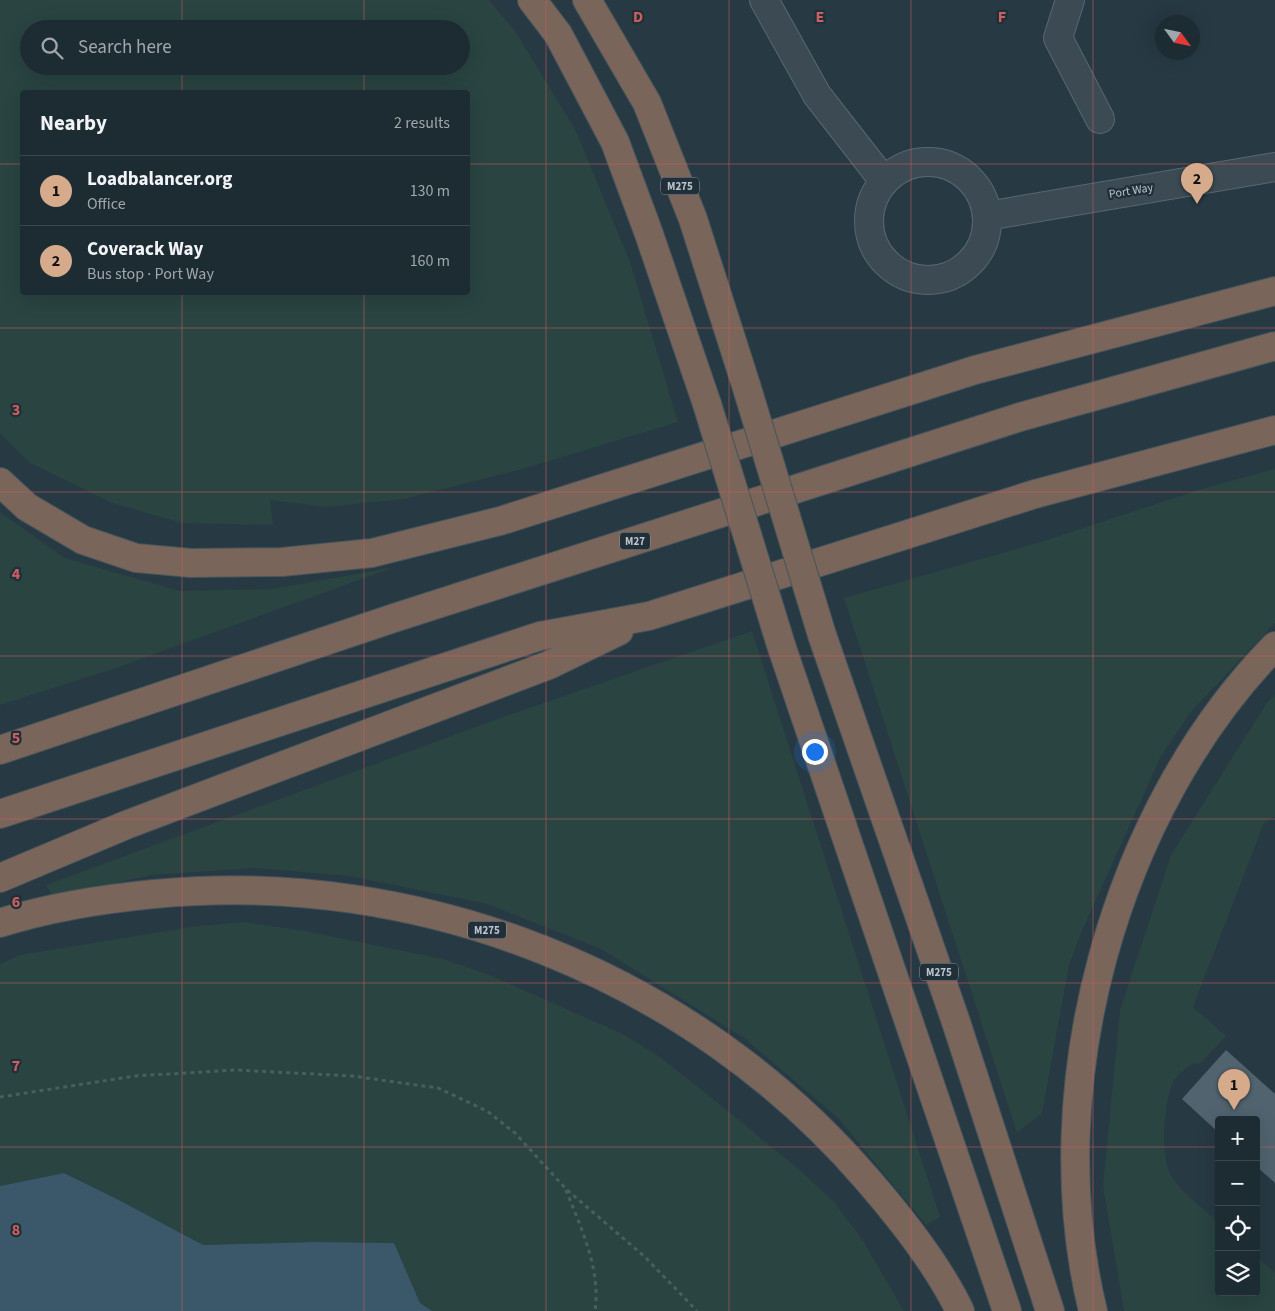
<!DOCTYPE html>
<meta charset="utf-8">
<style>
:root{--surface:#1d2b32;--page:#2a373e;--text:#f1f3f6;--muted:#a0a7ac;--line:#3b474d;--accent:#d6ab8b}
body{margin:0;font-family:"Source Sans 3",sans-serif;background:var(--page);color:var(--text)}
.controls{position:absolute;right:15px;bottom:15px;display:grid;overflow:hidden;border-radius:5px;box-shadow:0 5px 20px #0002}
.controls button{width:45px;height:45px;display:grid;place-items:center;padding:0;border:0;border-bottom:1px solid var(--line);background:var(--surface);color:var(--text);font:25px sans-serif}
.compass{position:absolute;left:1155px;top:15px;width:45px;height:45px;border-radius:50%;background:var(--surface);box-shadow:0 5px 20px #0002;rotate:123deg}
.you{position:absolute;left:814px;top:751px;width:18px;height:18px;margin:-12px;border:4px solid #fff;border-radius:50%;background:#1a73e8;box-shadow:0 0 0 8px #1a73e833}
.badge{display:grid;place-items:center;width:32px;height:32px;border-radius:50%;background:var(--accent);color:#111;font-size:16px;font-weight:700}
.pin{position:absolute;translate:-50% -41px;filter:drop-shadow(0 1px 2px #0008)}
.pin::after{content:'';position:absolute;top:26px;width:18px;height:15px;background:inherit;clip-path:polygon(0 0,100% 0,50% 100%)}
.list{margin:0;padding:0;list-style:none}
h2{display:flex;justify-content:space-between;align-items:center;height:65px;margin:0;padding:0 20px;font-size:21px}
h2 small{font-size:16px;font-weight:400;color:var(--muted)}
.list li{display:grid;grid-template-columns:32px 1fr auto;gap:15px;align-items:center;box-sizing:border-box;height:70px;padding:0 20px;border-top:1px solid var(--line)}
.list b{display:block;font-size:19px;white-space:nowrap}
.list p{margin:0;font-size:16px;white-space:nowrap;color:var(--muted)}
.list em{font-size:16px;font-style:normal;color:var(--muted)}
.icon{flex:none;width:28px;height:28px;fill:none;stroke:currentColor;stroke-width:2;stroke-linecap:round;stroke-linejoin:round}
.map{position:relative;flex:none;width:1275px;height:1311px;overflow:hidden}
.search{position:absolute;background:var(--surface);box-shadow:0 5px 20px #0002;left:20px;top:20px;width:450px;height:55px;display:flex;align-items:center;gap:12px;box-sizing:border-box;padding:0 18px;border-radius:28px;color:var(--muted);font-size:19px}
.panel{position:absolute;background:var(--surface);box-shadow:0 5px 20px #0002;left:20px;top:90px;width:450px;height:205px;border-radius:5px}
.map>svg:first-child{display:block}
.green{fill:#294441;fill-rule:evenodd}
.water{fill:#3b586a}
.building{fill:#50636e}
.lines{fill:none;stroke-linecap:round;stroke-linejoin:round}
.minor-casing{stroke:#5a6770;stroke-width:30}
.highway-casing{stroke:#46545d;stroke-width:30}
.path{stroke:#47605d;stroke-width:3;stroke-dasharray:4 4;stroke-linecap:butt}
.minor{stroke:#3b4a53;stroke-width:28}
.highway{stroke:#796559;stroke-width:28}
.highway-bridge-casing{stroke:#46545d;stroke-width:30;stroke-linecap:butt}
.highway-bridge{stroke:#796559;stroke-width:28}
.grid{fill:none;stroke:#cc5f61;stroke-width:1;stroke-opacity:0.55}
.labels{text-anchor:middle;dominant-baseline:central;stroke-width:4.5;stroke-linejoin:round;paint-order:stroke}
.shield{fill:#202f38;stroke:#8b97a0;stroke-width:1}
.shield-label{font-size:11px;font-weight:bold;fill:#b9c4cc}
.street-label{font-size:12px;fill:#b9c4cc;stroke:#202f38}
.grid-label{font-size:16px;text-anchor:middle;font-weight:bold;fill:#cc5f61;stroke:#202f38;stroke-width:4.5;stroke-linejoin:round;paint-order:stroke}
</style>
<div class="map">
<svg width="1275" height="1311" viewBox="0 0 1275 1311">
<rect width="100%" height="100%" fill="#273943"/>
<path class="green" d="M0,0H489L515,31L575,129L630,262L678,422L526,468L404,499L326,507L270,500L273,525L182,523L112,503L30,463L0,433ZM29,29H461V66H29ZM468,92V292H22V92Z
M1275,469V623L1190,713L1161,756L1082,931L1069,965L1042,1113L1017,1133L844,598L1044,541L1201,489Z
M0,512L65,558L180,591L272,589L395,567L119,667L0,705Z
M752,631L940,1217L926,1225L838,1118L744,1038L601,949L487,904L349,876L255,868L152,875L53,897L46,885L500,718Z
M1275,695V817L1264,823L1193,1007L1226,1036L1200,1064L1193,1063C1187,1068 1177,1075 1173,1082C1164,1102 1159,1157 1172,1177C1184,1195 1203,1208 1219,1223V1292H1256V1256L1275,1273V1311H1124L1103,1186L1120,1010L1171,855L1266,704Z
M244,922L300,930L443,959L487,974L621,1033L657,1055L701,1089L801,1171L834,1202L862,1239L904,1311H432L420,1303L394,1243L315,1242L203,1245L117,1199L64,1173L0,1186V964L19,955L197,926Z"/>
<path class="water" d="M64,1173L117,1199L203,1245L315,1242L394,1243L420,1303L432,1311H0V1186Z"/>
<path class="building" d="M1226,1050L1275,1094V1183L1256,1166V1120H1219V1133L1182,1099Z"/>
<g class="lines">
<defs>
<path id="minor" d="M764,0L817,95L884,181
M1070,0L1058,38L1100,119
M869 221a59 59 0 1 1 118 0a59 59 0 1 1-118 0Z
M987,216L1275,167"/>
<path id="highway" d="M532,0L558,34L615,142L649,234L707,404
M587,0L647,103L693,219L746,385
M0,482L27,507L83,540L136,558L191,563L282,562L372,553L500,521L975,370L1275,291
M822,635L956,1022L1050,1311
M781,645L1007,1311
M0,750L394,618L1020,417L1275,346
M0,814L540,636L649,616L1035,494L1275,430
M0,878L126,825L549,665L619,631
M0,923C50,907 102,899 154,894C420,868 692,976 866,1178C900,1217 938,1265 960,1311
M1093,1311C1038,1088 1114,810 1275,646"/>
</defs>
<use href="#minor" class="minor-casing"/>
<use href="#highway" class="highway-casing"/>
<path class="path" d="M0,1097L135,1076L236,1070L352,1076L438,1088L487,1111L515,1133L566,1189L645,1257L697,1311
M566,1190C581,1228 601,1269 595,1311"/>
<use href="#minor" class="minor"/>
<use href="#highway" class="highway"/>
<defs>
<path id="highway-bridge" d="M746,385L822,635
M707,404L781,645"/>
</defs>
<use href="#highway-bridge" class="highway-bridge-casing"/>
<use href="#highway-bridge" class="highway-bridge"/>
</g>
<path class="grid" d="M182,0V29M364,0V29M546,0V1311M729,0V1311M911,0V1311M1093,0V1311M182,66V92M364,66V92M0,164H22M468,164H1275M182,292V1311M364,292V1311M0,328H1275M0,492H1275M0,656H1275M0,819H1275M0,983H1275M0,1147H1219M1256,1147H1275"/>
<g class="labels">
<g class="shield">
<rect x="661" y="177.5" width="38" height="17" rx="4"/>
<rect x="620" y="532.5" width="30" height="17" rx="4"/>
<rect x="468" y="921.5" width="38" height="17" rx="4"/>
<rect x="920" y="963.5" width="38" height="17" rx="4"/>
</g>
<g class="shield-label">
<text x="680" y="186">M275</text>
<text x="635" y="541">M27</text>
<text x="487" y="930">M275</text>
<text x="939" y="972">M275</text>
</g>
<g class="street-label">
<text transform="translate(1131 191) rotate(-9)">Port Way</text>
</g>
</g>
<g class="grid-label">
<text x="638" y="22">D</text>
<text x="820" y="22">E</text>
<text x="1002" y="22">F</text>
<text x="16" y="415">3</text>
<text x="16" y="579">4</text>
<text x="16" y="743">5</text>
<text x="16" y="907">6</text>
<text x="16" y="1071">7</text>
<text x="16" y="1235">8</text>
</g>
</svg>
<div class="controls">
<button>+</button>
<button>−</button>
<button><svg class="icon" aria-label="locate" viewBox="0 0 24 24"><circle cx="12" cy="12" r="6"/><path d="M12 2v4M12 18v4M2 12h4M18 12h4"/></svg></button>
<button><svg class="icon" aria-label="layers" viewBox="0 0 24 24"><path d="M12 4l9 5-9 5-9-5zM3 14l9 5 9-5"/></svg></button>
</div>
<svg class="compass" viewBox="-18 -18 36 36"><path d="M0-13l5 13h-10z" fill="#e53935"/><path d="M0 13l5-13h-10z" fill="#a0a7ac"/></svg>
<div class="you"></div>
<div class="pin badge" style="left:1234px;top:1110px">1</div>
<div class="pin badge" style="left:1197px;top:204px">2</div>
<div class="search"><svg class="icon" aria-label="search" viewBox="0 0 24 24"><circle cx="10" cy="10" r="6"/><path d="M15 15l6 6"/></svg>Search here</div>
<section class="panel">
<h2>Nearby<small>2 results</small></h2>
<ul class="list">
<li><span class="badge">1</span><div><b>Loadbalancer.org</b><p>Office</p></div><em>130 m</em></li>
<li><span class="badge">2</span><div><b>Coverack Way</b><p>Bus stop · Port Way</p></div><em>160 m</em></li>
</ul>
</section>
</div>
